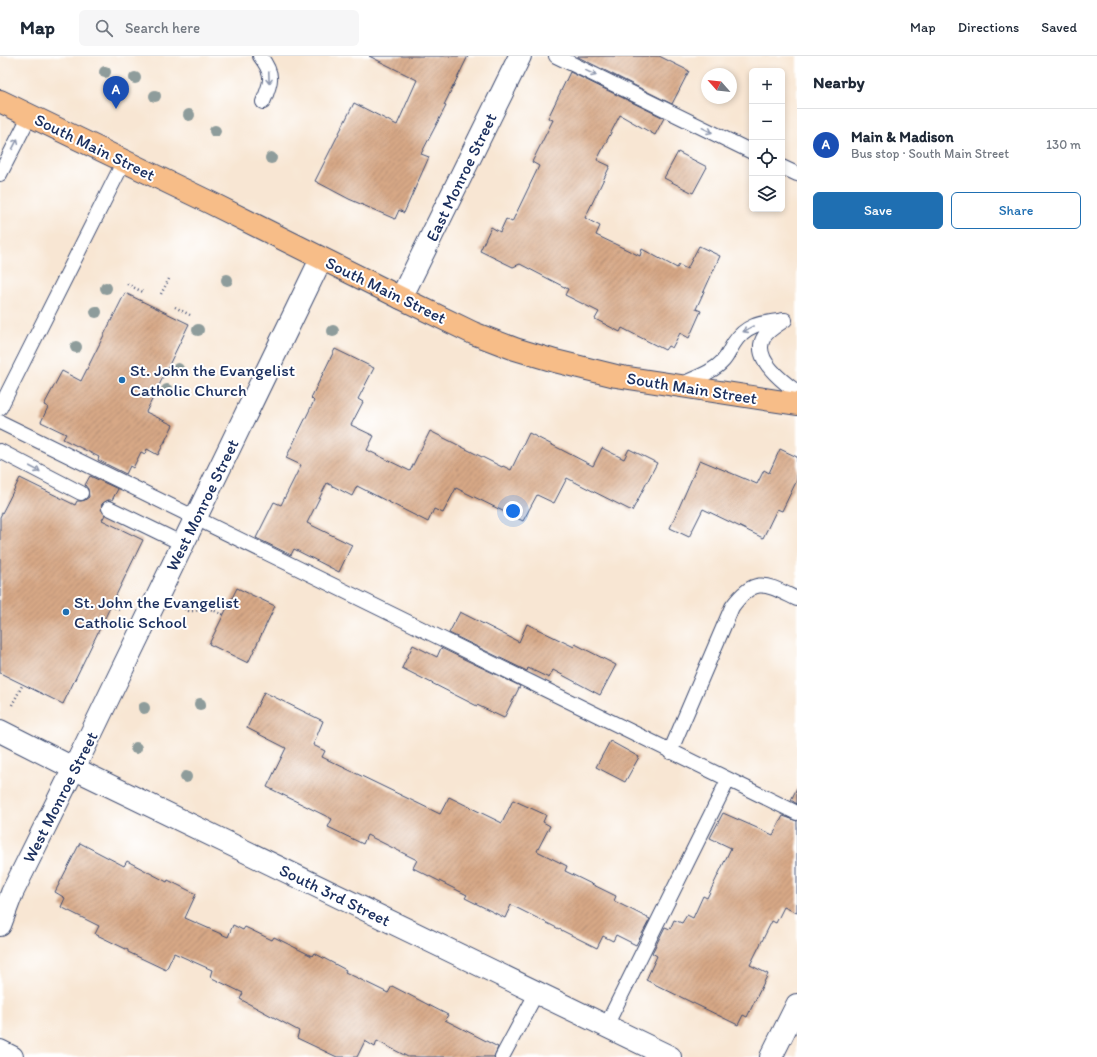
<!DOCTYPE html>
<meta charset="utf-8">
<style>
:root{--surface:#fff;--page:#f6f6f7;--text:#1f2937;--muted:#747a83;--line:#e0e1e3;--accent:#1f6fb2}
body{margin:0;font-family:Itim,sans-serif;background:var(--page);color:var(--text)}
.controls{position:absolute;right:12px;top:12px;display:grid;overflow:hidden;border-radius:6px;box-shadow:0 2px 6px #0003}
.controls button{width:36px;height:36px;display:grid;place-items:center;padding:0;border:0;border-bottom:1px solid var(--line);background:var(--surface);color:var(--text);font:20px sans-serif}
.compass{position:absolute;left:701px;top:12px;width:36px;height:36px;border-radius:50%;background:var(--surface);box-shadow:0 2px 6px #0003;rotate:297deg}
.you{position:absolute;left:513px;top:455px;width:14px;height:14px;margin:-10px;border:3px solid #fff;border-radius:50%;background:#1a73e8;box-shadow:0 0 0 6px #1a73e833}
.badge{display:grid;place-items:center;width:26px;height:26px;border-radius:50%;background:var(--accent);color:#fff;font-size:13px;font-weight:700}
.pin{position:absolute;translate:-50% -33px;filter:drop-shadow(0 1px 2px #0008)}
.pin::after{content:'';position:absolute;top:21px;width:14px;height:12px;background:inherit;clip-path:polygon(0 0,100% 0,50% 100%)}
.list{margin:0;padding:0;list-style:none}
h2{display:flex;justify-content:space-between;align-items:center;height:52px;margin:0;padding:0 16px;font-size:17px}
h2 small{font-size:13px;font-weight:400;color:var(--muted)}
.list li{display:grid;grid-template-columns:26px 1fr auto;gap:12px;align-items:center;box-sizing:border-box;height:72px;padding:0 16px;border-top:1px solid var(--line)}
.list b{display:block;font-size:15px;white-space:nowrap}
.list p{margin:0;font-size:13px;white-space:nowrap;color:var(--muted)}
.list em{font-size:13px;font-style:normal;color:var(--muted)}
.actions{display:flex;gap:8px;padding:12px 16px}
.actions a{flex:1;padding:9px 0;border:1px solid var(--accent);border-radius:6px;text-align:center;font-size:14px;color:var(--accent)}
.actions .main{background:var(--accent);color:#fff}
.icon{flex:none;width:22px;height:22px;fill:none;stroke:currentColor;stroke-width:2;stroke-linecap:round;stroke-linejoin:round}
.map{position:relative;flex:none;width:797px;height:1001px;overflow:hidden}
header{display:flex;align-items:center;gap:24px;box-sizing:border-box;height:56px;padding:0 20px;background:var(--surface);border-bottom:1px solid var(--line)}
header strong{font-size:19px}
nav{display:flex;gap:22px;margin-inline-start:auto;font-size:14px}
.search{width:280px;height:36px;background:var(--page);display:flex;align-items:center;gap:10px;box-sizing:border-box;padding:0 14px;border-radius:6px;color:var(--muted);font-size:15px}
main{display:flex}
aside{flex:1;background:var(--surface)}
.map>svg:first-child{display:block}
.building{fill:url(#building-hatch)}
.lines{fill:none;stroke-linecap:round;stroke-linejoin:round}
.service-casing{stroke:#3c4a70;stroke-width:16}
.minor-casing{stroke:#3c4a70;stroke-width:24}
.primary-casing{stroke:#3c4a70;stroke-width:24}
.path{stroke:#3c4a70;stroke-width:2.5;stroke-dasharray:1 3;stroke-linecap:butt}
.service{stroke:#fff;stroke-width:14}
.minor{stroke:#fff;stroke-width:22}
.primary{stroke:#f7bd88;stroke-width:22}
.tree{fill:#8e9c9b}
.oneway{stroke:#8d97ae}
.poi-dot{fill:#1f6fb2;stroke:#fff;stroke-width:1.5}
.labels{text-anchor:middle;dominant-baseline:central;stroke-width:4;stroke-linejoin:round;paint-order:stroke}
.street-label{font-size:17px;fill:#1b2f5e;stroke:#fff}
.poi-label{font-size:17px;fill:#1b2f5e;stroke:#fff;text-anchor:start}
</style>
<header>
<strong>Map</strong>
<div class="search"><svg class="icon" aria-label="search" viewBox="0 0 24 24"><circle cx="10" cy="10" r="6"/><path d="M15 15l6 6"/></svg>Search here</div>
<nav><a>Map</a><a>Directions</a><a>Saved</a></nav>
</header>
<main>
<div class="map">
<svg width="797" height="1001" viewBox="0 0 797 1001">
<defs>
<pattern id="building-hatch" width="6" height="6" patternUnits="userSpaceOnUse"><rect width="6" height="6" fill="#d7a886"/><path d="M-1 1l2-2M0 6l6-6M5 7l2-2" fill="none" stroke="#ae8971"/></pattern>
</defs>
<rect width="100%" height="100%" fill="#fff"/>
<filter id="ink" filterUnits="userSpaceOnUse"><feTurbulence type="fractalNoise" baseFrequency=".025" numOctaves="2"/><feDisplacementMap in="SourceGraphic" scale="8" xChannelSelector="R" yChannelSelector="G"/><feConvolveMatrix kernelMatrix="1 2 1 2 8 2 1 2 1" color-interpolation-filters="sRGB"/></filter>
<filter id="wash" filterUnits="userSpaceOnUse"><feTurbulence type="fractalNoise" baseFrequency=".012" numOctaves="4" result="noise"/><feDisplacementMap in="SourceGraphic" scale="16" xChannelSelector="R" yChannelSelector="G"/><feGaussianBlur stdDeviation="0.9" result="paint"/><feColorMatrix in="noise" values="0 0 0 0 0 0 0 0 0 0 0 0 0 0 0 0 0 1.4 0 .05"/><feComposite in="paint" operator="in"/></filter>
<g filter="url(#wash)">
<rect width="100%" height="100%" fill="#f8e6d3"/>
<g id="blocks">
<path class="building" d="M369,0H468L444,49L446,50L421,98L429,101L404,157L399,154L395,163L349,143L315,125L354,47L397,69L417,24Z
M578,0H659L689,15L672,48L578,1Z
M570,16L664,62L655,79L620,59L597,104L610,110L585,162L600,170L596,179L640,200L642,193L677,212L679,209L687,213L699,190L720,200L696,253L701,255L689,282L680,277L672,292L668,290L665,294L622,272L620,276L595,263L599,256L565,239L568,233L520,208L513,211L480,195L491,171L500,176L506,163L512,166L539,110L532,106L553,64L548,62Z
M678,96L707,111L693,137L664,122Z
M125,237L189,268L146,356L173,369L158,399L147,393L145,398L141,396L133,412L130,410L126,418L98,404L99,401L63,383L66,378L41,366L48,351L44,349L62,315L81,325Z
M335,293L374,312L358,343L363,346L351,369L374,380L367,394L410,415L430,375L502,411L503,410L511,414L529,377L593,410L602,392L624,403L629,393L657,407L632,455L567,422L554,447L537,439L523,465L456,432L443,457L434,453L428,466L357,430L352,440L327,427L307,467L352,489L339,516L294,493L291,499L256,482L274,446L281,449L301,409L286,402L314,345L311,342Z
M780,393L797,401V424L782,455L777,453L763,482L703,453L689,481L670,472L700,404L757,428L764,414L769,417Z
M90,420L118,433L112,444H108L102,448L101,453L105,459L102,464L143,484L63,648L0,617V461L20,422L75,449L77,445H81L85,444L89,441L88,433L85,429Z
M237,532L275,550L248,607L209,588Z
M460,556L519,586L527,568L574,591L575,588L616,609L600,639L553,614L549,622L528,612L527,615L449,577Z
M413,589L437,601L441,592L520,630L504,662L477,649V650L402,612Z
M264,636L323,665L313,689L325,695L322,701L440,758L449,741L502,767L513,744L546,759L543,766L550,770L537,795L567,810L565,815L616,840L614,845L650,863L636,889L616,879L613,885L603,880L597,892L511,849L505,862L465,842L467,839L413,812L417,804L367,779L363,788L328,771L332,763L267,731L286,692L247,672Z
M610,685L639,701L625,726L596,711Z
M797,732V748L791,744Z
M723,757L773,779L783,760L797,765V857L784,851L776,867L772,865L750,909L768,918L747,961L743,959L738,969L646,924L657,900L652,897L665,871L670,873L674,864L682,867L687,859L693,862L703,840L707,842L731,792L710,782Z
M80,787L124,810L127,805L167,826L168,824L196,838L185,862L228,881L233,869L243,874L245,871L272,884L274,881L312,900L314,897L346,914L345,916L388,937L392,930L448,959L445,964L498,991L494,1001H408L377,985L375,991L365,985L357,1001H337L297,982L299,975L240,943L243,937L210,921L212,914L174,897L166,914L128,896V894L95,878L99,870L61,851L65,842L55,836Z"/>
</g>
</g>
<g filter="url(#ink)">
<use href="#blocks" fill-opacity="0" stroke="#3c4a70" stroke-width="1"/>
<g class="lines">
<defs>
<path id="service" d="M260,0C274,18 272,25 263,46
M556,0L752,96
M782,111L797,118
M0,118L30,59
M783,265C776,270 768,274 764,281C751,302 783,326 797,336
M680,329C694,322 712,317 723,305C728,300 730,293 734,287C747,267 763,267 785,264
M0,352L124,105
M0,366L797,757
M0,395L81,437
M109,452L183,488
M670,696L732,551C755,519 766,528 797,543
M606,970L728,724
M502,1001L537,936"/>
<path id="minor" d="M401,242L520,0
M0,675L73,712L670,1001
M0,869L12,837L87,686L321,203
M0,995L12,1001
M771,1001L797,949"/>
<path id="primary" d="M0,45L211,147L401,242L473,277L515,293L555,305L616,320L797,348"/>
</defs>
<use href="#service" class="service-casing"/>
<use href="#minor" class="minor-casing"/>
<use href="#primary" class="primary-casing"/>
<path class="path" d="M127,228L143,236
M161,238L169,223
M175,251L190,259
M165,385L168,386
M111,550L122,555
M181,551L189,555H196L202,552H208L224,559
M12,649L23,628"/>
<use href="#service" class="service"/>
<use href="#minor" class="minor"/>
<use href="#primary" class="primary"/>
</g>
<g class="tree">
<circle cx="105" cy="16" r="6"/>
<circle cx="135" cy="22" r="6"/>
<circle cx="155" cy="40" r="6"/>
<circle cx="189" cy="59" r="6"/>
<circle cx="215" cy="75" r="6"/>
<circle cx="271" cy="102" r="6"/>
<circle cx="227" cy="224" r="6"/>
<circle cx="106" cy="232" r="6"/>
<circle cx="96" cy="256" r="6"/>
<circle cx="198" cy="274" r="6"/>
<circle cx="333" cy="275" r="6"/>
<circle cx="76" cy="291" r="6"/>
<circle cx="178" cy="313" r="6"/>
<circle cx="167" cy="334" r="6"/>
<circle cx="200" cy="648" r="6"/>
<circle cx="144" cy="652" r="6"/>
<circle cx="136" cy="692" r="6"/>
<circle cx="186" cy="721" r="6"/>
</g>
<defs><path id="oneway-shaft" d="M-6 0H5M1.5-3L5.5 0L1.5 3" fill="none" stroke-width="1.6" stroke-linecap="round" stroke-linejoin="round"/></defs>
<g class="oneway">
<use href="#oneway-shaft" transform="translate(591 17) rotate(26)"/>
<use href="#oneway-shaft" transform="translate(269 22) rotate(88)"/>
<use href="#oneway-shaft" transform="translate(707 74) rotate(26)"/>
<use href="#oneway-shaft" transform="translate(15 88) rotate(-63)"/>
<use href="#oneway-shaft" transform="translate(748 273) rotate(150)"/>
<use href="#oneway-shaft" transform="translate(35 413) rotate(28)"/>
</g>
</g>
<g class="poi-dot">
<circle cx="122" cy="324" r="4"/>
<circle cx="66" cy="556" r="4"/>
</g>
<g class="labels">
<g class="street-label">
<text transform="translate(95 91) rotate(26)">South Main Street</text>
<text transform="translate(461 121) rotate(-64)">East Monroe Street</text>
<text transform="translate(386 234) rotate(26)">South Main Street</text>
<text transform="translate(692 332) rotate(9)">South Main Street</text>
<text transform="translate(202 449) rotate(-64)">West Monroe Street</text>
<text transform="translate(60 741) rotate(-63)">West Monroe Street</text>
<text transform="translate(335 839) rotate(26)">South 3rd Street</text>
</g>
<g class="poi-label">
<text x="130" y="314">St. John the Evangelist<tspan x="130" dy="20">Catholic Church</tspan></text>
<text x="74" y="546">St. John the Evangelist<tspan x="74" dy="20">Catholic School</tspan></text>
</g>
</g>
</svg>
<div class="controls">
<button>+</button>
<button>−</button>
<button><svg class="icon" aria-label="locate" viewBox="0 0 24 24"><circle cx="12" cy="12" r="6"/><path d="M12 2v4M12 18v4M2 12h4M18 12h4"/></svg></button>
<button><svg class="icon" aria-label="layers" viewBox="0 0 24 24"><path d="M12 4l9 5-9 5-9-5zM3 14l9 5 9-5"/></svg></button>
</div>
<svg class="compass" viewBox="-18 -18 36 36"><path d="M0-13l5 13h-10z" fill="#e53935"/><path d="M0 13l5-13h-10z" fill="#747a83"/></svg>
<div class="you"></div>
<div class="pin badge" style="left:116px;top:53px;background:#1a4fb4">A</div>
</div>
<aside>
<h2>Nearby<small></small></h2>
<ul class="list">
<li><span class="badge" style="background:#1a4fb4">A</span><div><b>Main &amp; Madison</b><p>Bus stop · South Main Street</p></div><em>130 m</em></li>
</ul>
<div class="actions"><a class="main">Save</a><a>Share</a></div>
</aside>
</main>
